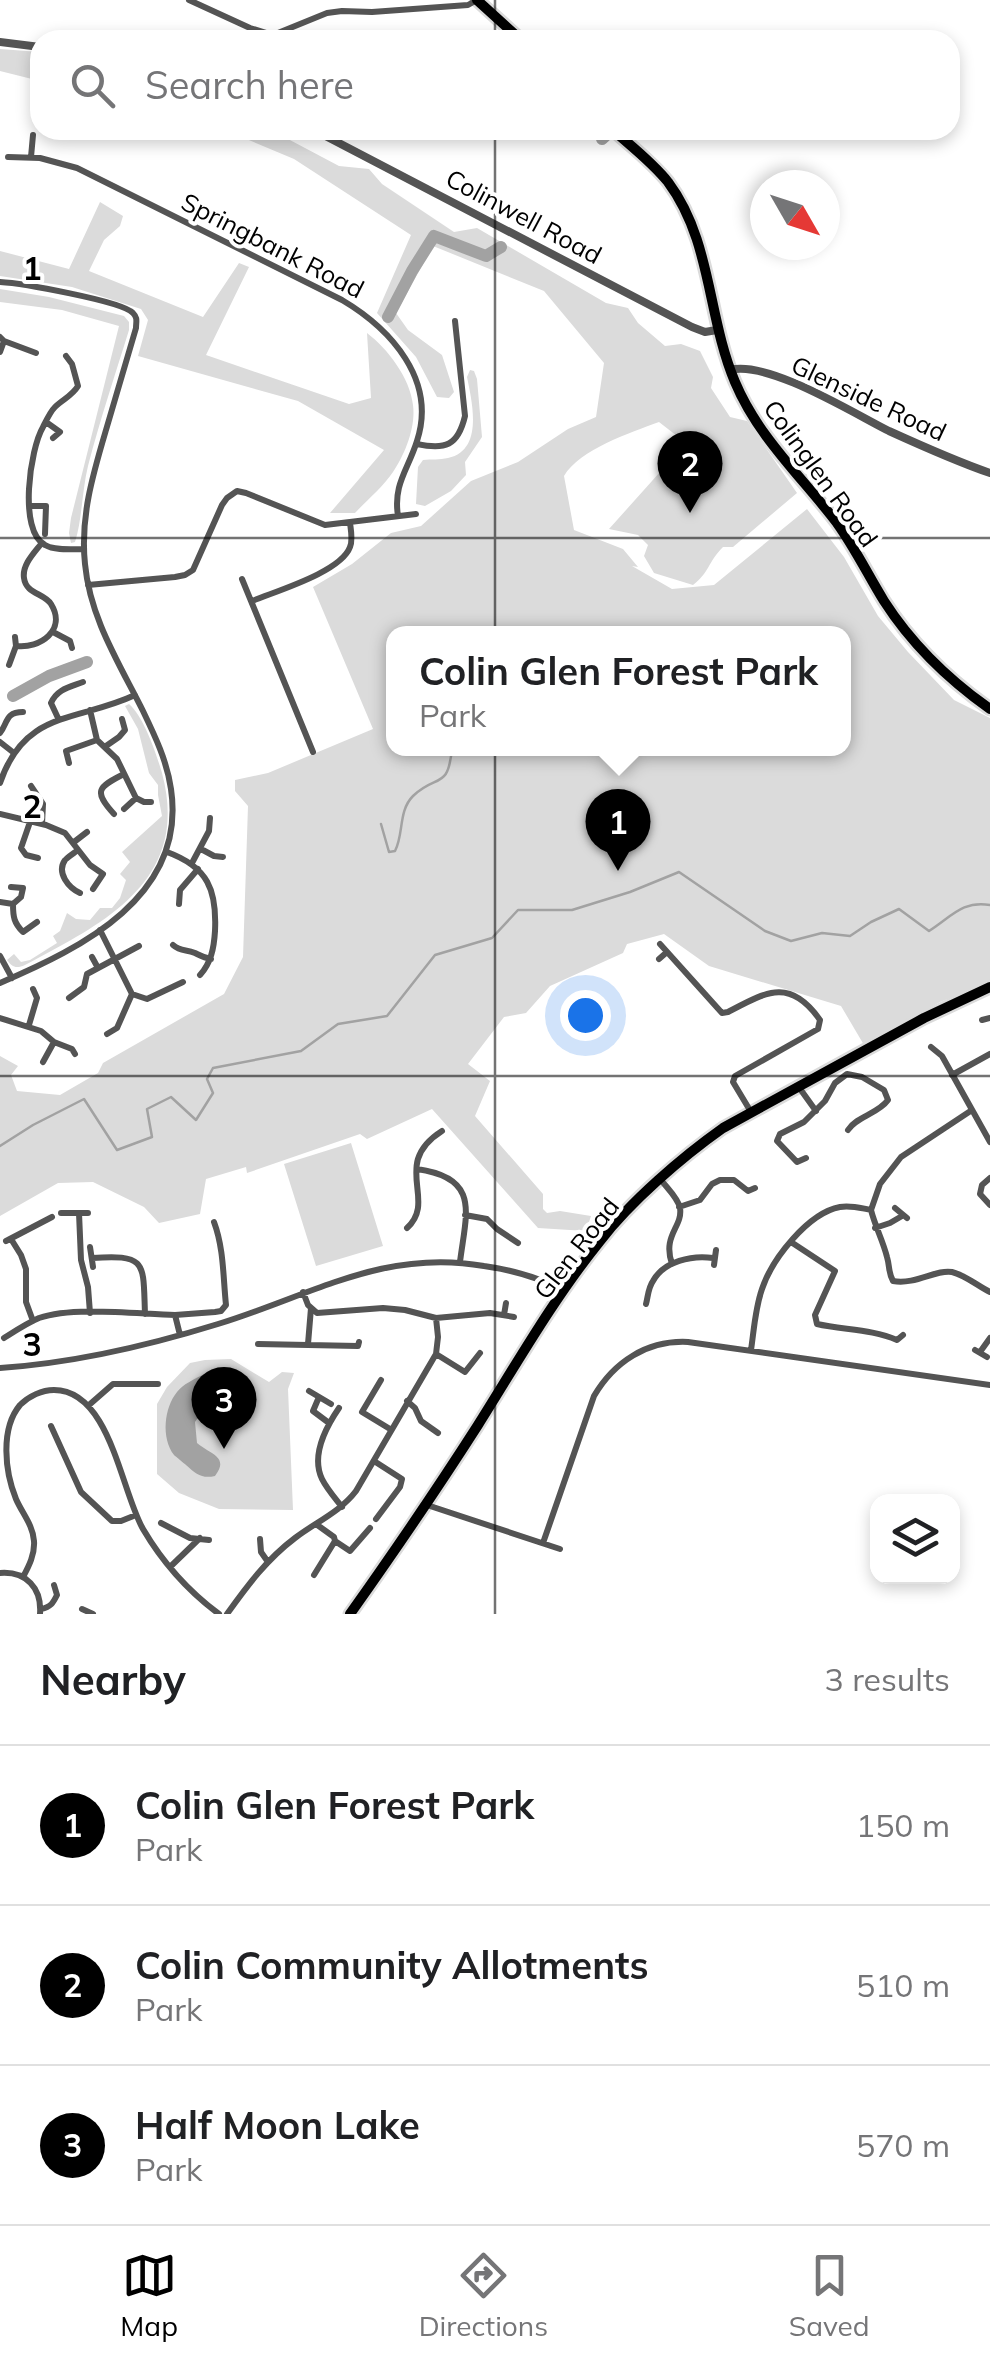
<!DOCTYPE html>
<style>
:root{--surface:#fff;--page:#f6f6f6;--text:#202124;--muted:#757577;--line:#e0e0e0;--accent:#000}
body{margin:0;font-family:Mulish,sans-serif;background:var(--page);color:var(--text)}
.controls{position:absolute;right:30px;bottom:30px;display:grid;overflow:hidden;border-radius:20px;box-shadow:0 5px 15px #0003}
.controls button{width:90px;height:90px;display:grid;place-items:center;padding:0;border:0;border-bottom:2px solid var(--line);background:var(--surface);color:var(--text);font:50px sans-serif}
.compass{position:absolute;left:750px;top:170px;width:90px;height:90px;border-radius:50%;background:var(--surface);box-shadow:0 5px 15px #0003;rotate:129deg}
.you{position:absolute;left:585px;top:1015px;width:35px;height:35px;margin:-25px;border:8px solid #fff;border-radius:50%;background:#1a73e8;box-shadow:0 0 0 15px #1a73e833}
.badge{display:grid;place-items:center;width:65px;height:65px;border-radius:50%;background:var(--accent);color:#fff;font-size:32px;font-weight:700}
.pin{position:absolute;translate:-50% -82px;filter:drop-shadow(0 2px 5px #0008)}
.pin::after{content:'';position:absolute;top:52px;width:35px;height:30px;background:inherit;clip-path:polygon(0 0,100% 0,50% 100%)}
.popup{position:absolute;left:386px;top:626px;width:465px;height:130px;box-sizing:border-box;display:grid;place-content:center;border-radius:20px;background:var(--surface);filter:drop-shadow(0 2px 8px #0005);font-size:32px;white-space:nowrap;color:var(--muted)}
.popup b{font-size:38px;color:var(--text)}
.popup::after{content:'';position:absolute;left:50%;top:100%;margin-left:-20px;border:20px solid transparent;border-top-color:var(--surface)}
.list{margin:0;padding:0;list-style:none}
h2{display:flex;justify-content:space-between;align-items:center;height:130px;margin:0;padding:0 40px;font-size:42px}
h2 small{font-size:32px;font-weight:400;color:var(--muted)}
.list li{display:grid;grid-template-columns:65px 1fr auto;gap:30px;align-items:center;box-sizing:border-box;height:160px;padding:0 40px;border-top:2px solid var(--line)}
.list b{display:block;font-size:38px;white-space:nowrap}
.list p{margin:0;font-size:32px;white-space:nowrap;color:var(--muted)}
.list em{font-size:32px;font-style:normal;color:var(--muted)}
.icon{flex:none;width:55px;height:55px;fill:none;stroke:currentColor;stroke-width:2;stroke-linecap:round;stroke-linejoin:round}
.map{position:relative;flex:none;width:990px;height:1614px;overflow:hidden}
.search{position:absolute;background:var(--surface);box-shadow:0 5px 15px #0003;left:30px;right:30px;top:30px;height:110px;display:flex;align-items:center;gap:25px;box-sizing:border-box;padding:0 35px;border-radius:30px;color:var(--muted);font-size:38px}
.sheet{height:610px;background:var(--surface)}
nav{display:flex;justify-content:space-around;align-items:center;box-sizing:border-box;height:140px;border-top:2px solid var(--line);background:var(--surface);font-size:28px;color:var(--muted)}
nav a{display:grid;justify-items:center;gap:5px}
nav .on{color:var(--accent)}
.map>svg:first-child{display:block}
.green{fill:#dbdbdb;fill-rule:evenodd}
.water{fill:#a2a2a2}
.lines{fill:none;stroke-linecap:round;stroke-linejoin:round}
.stream{stroke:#a2a2a2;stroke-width:2.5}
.river{stroke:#a2a2a2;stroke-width:12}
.primary-casing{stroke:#dbdbdb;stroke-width:15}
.minor{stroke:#545454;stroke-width:6}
.tertiary{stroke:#545454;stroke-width:8}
.primary{stroke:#000;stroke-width:10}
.grid{fill:none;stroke:#000;stroke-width:2.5;stroke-opacity:0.55}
.labels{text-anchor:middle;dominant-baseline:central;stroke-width:8;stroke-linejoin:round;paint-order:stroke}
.street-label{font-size:25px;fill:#000;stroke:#fff}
.grid-label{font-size:32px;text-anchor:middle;font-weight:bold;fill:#000;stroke:#fff;stroke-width:8;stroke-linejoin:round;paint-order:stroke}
</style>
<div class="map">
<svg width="990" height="1614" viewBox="0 0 990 1614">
<rect width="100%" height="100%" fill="#fff"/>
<path class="green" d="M0,49L40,52V81L0,71Z
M225,130H271L339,166L369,169L382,184L454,232L477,228L606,303L628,308L638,323L665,346L681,344L700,351L713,377L711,388L730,417L747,421L797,493L733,547H723C708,562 709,573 693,585L654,573L644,556L648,545L638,535L609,529L686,443L659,422C630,433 580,449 564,476L574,530L623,549L638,567L632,566L672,589L714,585L807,509L844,557L878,616L908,652L954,700L990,718V983L940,1002L864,1045L841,1006L709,966L664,934L627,944L623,953L550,986L526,1013L504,1017L468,1064L490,1081L475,1116L543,1194V1209L547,1213L560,1211L591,1216L586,1231L538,1228L432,1109L367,1139L360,1134L247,1173L246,1167L206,1179L200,1214L159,1223L144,1207L93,1182L58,1183L0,1216V1056L18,1066L11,1075L17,1091L60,1095L98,1073L103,1063L224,994L243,957L248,806L235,791V780L268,773L373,729L313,587L352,564L391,533L421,526L471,481L518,462L568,429L596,417L604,363L544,291L433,246L396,313L408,330L442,355L454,392L449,398L437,397L416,357L377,313L411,235L294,159ZM393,634H843V748H393Z
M100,202L123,216L120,226L104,240L89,271L203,317L239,263L249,267L206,355L349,404L371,398L367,333C388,349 410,378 413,405C416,427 405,454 393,472C383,487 367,500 355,513H330L384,450L298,401L138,356L148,320L141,309L72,287L0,276V251L69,269Z
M0,289L49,297L124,316L129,322V330C115,375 100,420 88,466C82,490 82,521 75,542L71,543L69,533L71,518L119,326L62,310L0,302Z
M470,370L474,371L477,379L482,437L465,462L466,475L451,491L425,506L416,504L418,467L423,460C431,459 440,460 448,458C484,450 472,402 467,377Z
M129,704C144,717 156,753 162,773C191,881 104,923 25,965C16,969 12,967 7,960L14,954L21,962L30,960L57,943L53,936L60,931L67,913L76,919L90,920L100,908H112L120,898L126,880L120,874L130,862L122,852L162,816L158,795V785L149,773L138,729L125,706Z
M351,1143L383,1246L316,1266L284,1164Z
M231,1359L269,1382L282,1372L294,1373L288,1389L293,1510L219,1509L179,1493L157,1474V1404L167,1387L190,1363L205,1360Z"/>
<path class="water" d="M204,1374L215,1375L223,1381L222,1393L218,1400L209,1402L195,1422L197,1443C210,1454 230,1457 215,1476C202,1479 196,1474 186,1465C185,1464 175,1456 174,1455C161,1438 164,1408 177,1392C183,1384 195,1379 204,1374Z"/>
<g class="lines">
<path class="stream" d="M381,824L389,852L395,851C404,834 398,811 413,796C437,773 448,791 452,748
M0,1146L33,1125L84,1099L117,1150L152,1137L147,1109L171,1097L196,1120L213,1093L207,1079L213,1068L301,1051L338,1024L387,1016L435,955L492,938L518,910H572L630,892L679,872L765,931L791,941L822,933L850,936L871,922L899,909L929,931C951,917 963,900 990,905"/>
<path class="river" d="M602,139L612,130
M388,317L412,271L434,236L486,256L501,247
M13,696L49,676L87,662"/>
<defs>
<path id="primary" d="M477,0L521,40
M613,130C632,147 652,162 668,182C712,241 707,316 735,382C758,437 802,477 837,523C855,548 868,575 884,601C911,643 949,680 990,709
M350,1614C394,1552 437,1489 478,1425C517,1363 554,1298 600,1241C631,1201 682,1157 723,1128L924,1018L990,987"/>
</defs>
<use href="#primary" class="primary-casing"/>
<path class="minor" d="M189,0L250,28L273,35L327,13L342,11L372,12L468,5L477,0
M8,157L40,158L77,168L342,300C391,329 437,380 417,441C408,470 393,484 398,516
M31,157L33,135
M0,282C20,283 122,301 133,313C138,318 136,322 136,328C126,362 116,396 106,430C93,474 80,517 85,564C90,618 119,663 143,711C155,736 167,761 171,789C187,896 82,948 0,983
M0,337L4,341L0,352
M4,341L36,353
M66,356L72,364L78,386C72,396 63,399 55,407C50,412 46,421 43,427C30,449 18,531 45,545C55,551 72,549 83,549
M46,422L60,432L53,438
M417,444C445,450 458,446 465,416L455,321
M30,506H46L45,534
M242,579L313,752
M88,585L175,577L185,575L193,570L222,505L227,498L237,491L246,493L325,525L416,514
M252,601C276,591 341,572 350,547C353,540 351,531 350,523
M53,632L70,641L72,648
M16,646C40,649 67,630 51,604C44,593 26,594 24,578C22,565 34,553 41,544
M9,665L16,646L15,637
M90,710L97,740L117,759L136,798L144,802H151
M58,718L51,703C57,689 70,687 83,682
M0,733C8,723 5,712 23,712
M0,742L14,753
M106,746L119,737L125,730L122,719
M69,763L66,751L97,740
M0,783C25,709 78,722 135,695
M31,786L43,804L42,824
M124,809L136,798
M0,814L46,825L65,833L90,865L103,874L93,889
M114,814C93,791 98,787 124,774
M30,822L21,848L26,855L38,858
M74,842L87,832
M201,849L214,856L223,857
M78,850C77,851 65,859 65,860C56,873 69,888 80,893
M167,852C208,867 217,890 215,931C214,948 211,963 200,975
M192,863L209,831L210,818
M11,887L23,888L21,897L13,904C13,917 14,923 23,932L37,922
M0,902L13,904
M179,904L180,890L198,869
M100,930L132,994
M660,944L722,1013L728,1012C766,992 790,977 820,1020L818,1029L735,1076L733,1082L751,1112
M173,945C181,952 186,949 195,953C201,956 204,958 211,959
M0,956L12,978
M92,957L98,968
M659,959L667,952
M69,998L84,987L87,974L139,946
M0,1018L41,1031L54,1042
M982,1020L990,1018
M29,1025L37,998L33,989
M107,1034L117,1028L132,994L147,999L183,982
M931,1047L942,1056L990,1142
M43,1062L54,1042L72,1049L75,1054
M952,1075L990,1054
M798,1086L816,1111
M806,1158L797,1162L777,1141L780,1134L804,1122L825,1101L835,1083L847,1074L862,1077L884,1090L888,1100C878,1114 857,1116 848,1130
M417,1169C481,1178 466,1213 460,1262
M990,1178L982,1185L980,1194L990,1205
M661,1180C667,1188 678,1198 680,1208C683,1227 662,1235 672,1264
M679,1207L700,1200L712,1184L720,1180H734L748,1191L755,1188
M895,1208L907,1218
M871,1210C875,1226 883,1241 887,1257C890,1267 888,1272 893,1281C916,1285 936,1269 952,1272C965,1275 978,1286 990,1292
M871,1210L880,1184L901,1157L972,1110
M61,1213H88
M79,1213L81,1260L88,1287L90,1313
M465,1215L487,1219L497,1229L518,1243
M407,1228C438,1200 390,1164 442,1131
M875,1228L890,1223L902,1216
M11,1239L21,1255L26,1269V1302L33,1321
M6,1241L52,1217
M791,1242L835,1271L815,1315L817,1324C843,1330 872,1329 897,1340L903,1335
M90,1247L93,1267
M92,1258C148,1254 143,1263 145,1314
M714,1265L716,1250
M303,1292L308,1305L317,1313L383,1308L405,1310L436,1318L490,1313L514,1317
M646,1304C648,1297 648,1288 653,1281C664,1261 692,1255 713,1258
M175,1315L215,1312L221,1311L226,1305C223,1277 224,1249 214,1222
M504,1315L506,1303
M4,1338C15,1331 27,1323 39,1318C74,1306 137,1314 175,1315L180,1335
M258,1344L358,1346L359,1342
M308,1344L311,1308
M751,1350C754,1330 755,1309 762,1289C772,1259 808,1213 840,1207C851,1205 860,1208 871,1210
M975,1350L987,1357
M980,1352L990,1338
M436,1354L465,1372L480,1353
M0,1368C74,1363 147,1346 218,1324C310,1296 384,1248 484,1266C512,1270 539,1277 564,1291
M381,1380L362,1412L390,1429
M309,1391L331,1404
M319,1397L313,1411L329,1423
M407,1401L415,1408L421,1421L438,1433
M89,1405L113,1384H158
M339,1408C326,1427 311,1456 322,1479C327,1489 335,1498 342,1507
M51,1426L81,1492L112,1521H121L136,1515
M374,1461L402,1479L400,1487L376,1519
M427,1505L560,1549
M161,1523L190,1538L209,1540
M260,1539L261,1552L268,1562
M335,1541L350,1551L370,1528
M543,1543L594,1396C614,1362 647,1340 688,1342L990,1385
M170,1567L200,1538
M0,1573C26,1571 42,1588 40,1614
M314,1575L335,1541L334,1537L316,1524
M23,1577C29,1566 35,1554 34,1541C33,1525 22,1513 16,1499C5,1472 0,1429 20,1405C29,1396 42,1390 54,1390C110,1390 121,1491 143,1529C163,1563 188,1591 219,1614
M41,1609C51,1607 53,1603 57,1595L54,1585
M82,1609L93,1614
M227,1614C247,1586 267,1559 295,1538C316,1522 340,1512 356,1491L436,1354L438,1337L436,1318"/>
<path class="tertiary" d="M0,42L40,47
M314,130L692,327L705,332L717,330
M730,370C768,360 853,413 889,431C922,446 955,461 990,473"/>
<use href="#primary" class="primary"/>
</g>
<path class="grid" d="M495,0V40M495,130V1614M0,538H990M0,1076H990"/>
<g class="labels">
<g class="street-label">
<text transform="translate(524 216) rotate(28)">Colinwell Road</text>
<text transform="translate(273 245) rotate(27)">Springbank Road</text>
<text transform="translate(869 398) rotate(25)">Glenside Road</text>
<text transform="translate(821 473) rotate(54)">Colinglen Road</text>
<text transform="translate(576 1248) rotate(-52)">Glen Road</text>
</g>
</g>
<g class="grid-label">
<text x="32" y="280">1</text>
<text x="32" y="818">2</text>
<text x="32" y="1356">3</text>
</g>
</svg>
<div class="controls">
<button><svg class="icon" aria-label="layers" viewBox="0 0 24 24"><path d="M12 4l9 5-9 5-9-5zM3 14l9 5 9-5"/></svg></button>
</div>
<svg class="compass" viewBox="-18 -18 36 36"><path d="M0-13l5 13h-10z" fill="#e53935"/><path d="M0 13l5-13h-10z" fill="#757577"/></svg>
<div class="you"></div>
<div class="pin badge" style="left:618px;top:871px">1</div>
<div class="popup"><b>Colin Glen Forest Park</b>Park</div>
<div class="pin badge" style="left:690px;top:513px">2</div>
<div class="pin badge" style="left:224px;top:1449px">3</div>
<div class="search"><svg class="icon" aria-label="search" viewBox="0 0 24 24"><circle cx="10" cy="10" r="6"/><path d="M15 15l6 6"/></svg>Search here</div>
</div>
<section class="sheet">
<h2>Nearby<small>3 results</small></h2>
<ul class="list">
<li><span class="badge">1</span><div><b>Colin Glen Forest Park</b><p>Park</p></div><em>150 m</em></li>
<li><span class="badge">2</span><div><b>Colin Community Allotments</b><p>Park</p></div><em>510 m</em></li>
<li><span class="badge">3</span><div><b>Half Moon Lake</b><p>Park</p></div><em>570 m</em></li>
</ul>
</section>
<nav>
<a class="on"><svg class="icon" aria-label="map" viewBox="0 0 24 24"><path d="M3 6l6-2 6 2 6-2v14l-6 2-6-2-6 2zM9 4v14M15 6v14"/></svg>Map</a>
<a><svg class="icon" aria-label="directions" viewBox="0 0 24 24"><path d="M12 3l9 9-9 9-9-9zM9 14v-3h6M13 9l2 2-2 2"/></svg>Directions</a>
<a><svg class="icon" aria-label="saved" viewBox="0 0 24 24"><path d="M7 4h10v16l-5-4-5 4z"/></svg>Saved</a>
</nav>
